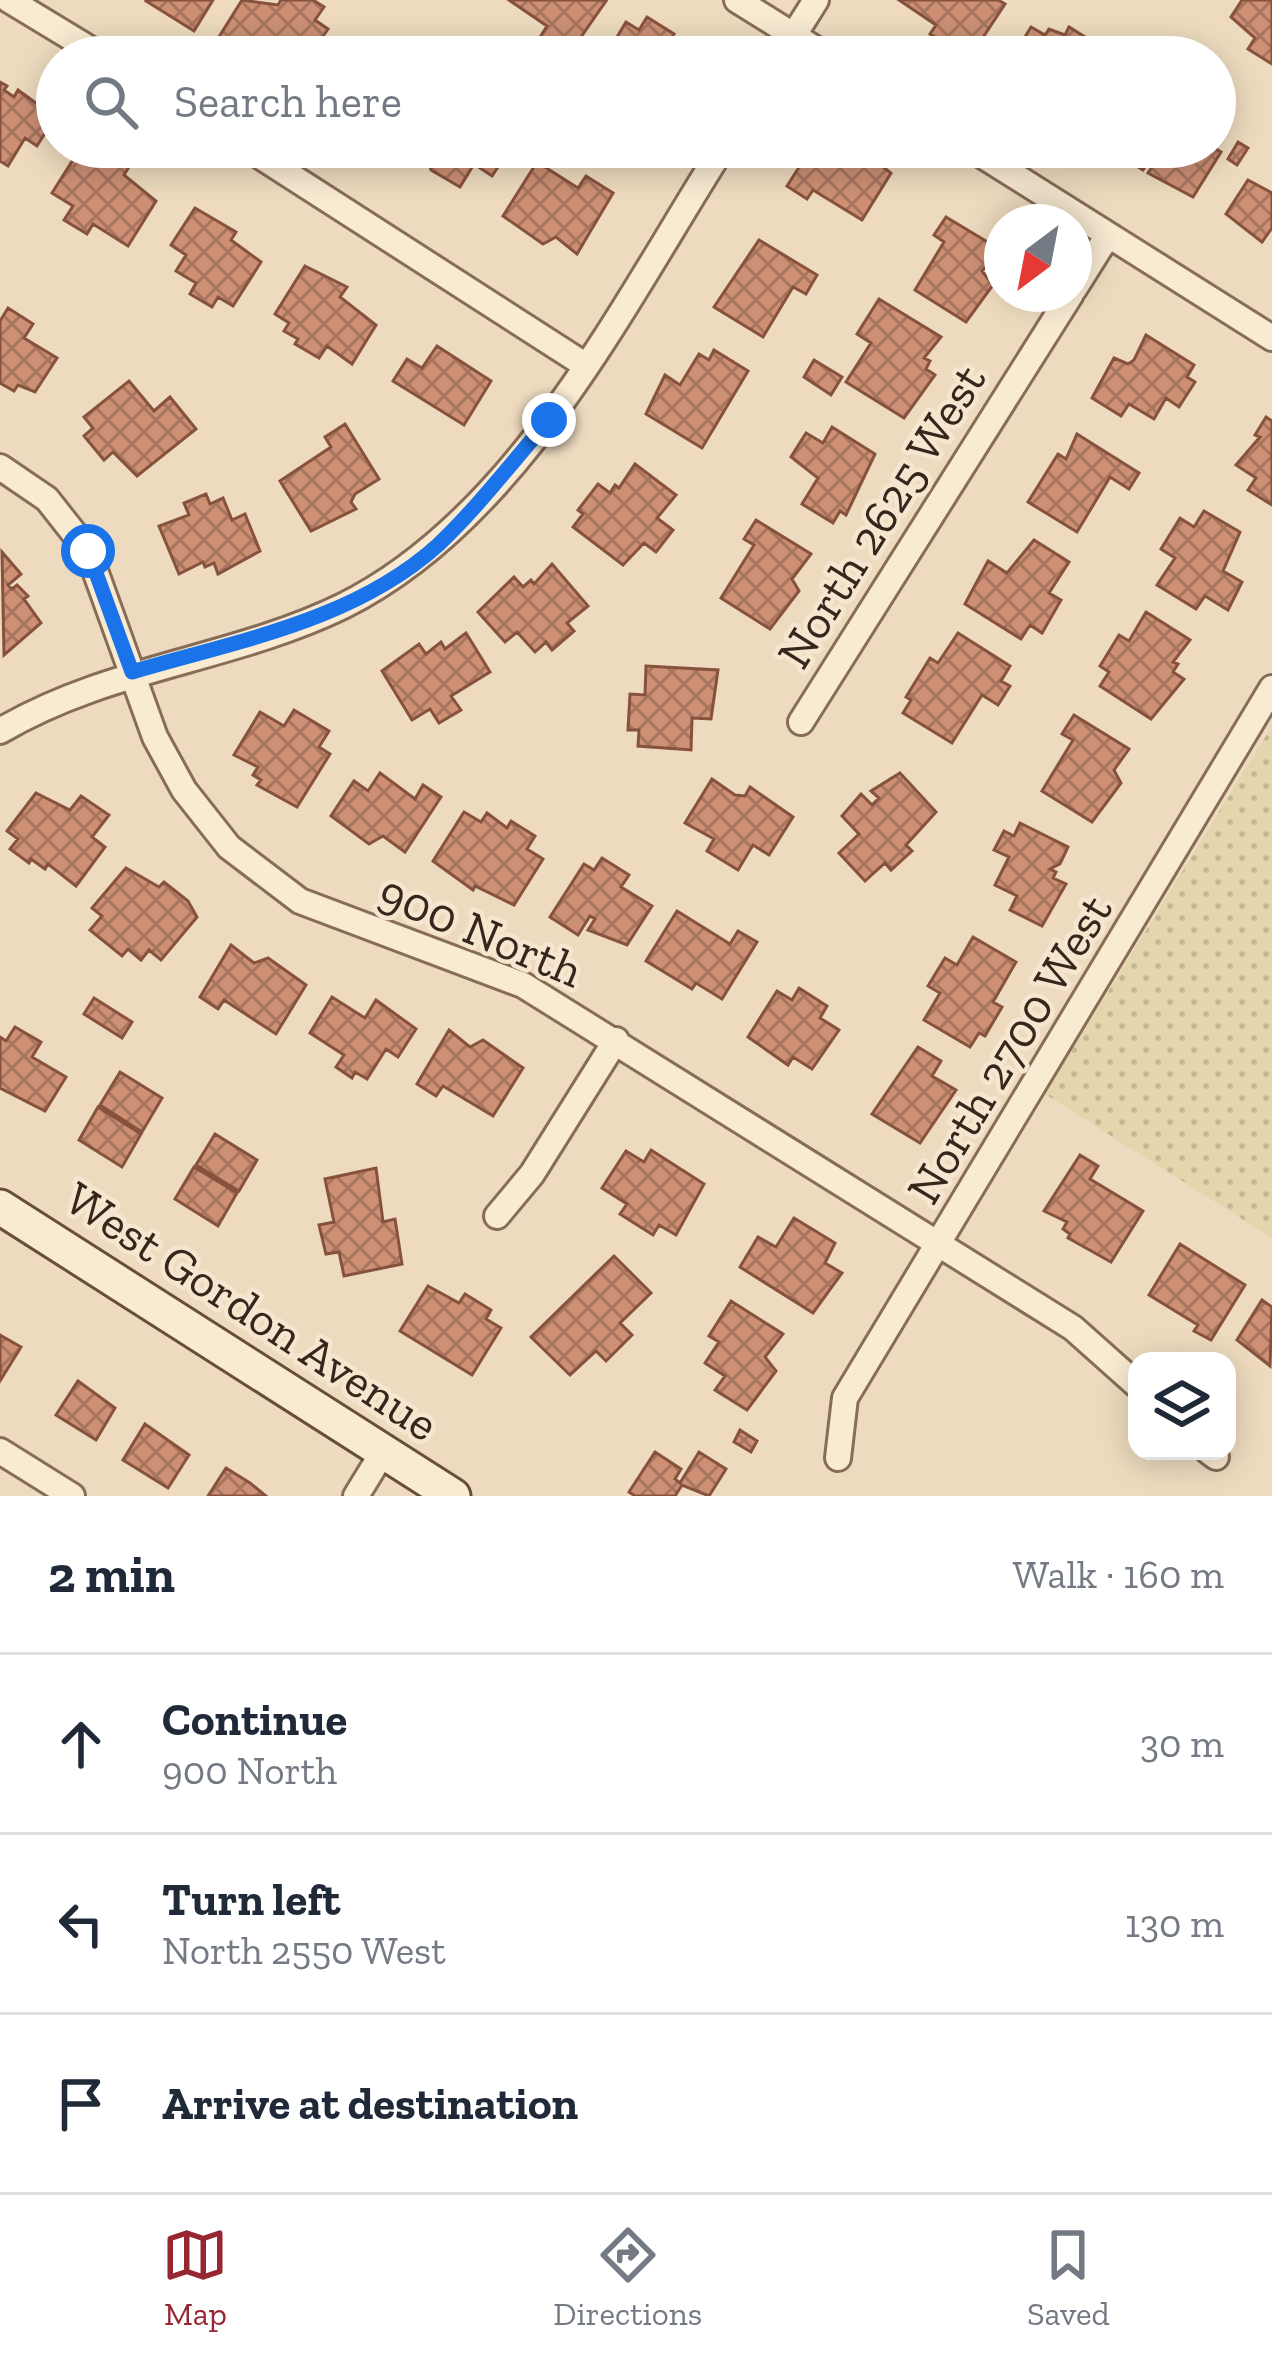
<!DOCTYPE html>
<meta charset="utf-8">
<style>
:root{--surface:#fff;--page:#f2f2f3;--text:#1f2937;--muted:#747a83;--line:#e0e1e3;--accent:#972633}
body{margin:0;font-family:"Zilla Slab",serif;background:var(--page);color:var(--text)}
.controls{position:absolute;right:36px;bottom:36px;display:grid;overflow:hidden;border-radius:24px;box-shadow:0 6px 30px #0003}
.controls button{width:108px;height:108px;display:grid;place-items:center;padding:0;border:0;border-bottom:3px solid var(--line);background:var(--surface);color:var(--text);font:60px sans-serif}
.compass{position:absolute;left:984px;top:204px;width:108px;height:108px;border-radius:50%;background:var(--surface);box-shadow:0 6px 30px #0003;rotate:212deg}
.stop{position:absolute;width:36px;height:36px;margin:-27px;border:9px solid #1a73e8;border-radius:50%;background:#fff}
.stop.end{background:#1a73e8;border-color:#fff;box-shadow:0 3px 12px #0008}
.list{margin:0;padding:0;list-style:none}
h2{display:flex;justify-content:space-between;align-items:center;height:156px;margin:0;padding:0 48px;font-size:51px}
h2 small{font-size:39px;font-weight:400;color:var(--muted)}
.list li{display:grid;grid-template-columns:78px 1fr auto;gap:36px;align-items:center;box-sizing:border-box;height:180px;padding:0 48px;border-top:3px solid var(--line)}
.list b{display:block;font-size:45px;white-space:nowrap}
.list p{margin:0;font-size:39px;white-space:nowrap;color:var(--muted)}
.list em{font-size:39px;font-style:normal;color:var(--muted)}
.icon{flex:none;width:66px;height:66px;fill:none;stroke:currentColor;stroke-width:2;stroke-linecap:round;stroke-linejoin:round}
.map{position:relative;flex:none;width:1272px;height:1496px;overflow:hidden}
.search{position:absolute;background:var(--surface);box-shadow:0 6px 30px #0003;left:36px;right:36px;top:36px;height:132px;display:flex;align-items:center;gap:30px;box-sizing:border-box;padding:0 42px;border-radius:66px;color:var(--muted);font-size:45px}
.sheet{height:696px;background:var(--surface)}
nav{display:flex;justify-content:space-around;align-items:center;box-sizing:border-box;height:168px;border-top:3px solid var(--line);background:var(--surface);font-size:33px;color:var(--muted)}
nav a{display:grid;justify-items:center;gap:6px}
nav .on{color:var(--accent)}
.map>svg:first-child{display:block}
.farmland{fill:url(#farmland-dots)}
.building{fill:url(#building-cross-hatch);stroke:#87523d;stroke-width:3}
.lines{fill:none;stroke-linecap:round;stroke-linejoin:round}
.minor-casing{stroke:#876c57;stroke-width:30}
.secondary-casing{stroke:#694d3b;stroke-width:39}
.minor{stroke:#f9ead2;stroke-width:24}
.secondary{stroke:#f9ead2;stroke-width:33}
.route{stroke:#1a73e8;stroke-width:15}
.labels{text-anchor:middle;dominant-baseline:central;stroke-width:9;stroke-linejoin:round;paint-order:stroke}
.street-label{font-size:48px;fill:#37261c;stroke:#f6e6cf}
</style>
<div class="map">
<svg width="1272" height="1496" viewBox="0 0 1272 1496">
<defs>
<pattern id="farmland-dots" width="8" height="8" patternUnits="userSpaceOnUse" patternTransform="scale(3)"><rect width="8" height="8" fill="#e4d5ad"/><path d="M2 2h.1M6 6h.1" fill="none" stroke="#c4b794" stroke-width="1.8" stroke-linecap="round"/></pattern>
<pattern id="building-cross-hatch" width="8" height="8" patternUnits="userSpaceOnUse" patternTransform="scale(3)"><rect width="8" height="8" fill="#cd9074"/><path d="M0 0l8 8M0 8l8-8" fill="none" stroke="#a7755e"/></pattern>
</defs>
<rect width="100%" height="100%" fill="#eedbbf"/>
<path class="farmland" d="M1272,726V1238L1045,1094Z"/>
<path class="building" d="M213,0L194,31L146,1L147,0Z
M242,0L278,5L281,0H313L324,7L315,20L328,29L309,57L268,52L265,57H229L214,45Z
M509,0H604L606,1L567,57L539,39L547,26Z
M899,0H998L1005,4L970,57L930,34L936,25Z
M1242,0H1272V64L1248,49L1255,38L1231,17Z
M647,17L674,34L663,52L669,48L679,57H605L626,22L639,30Z
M1031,27L1045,35L1049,29L1065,35L1069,27L1093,42L1083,57H1013Z
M0,82L7,86L4,90L14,97L18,90L55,117L37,146L25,138L8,166L0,161Z
M1238,142L1248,148L1237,165L1228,159Z
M81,147L96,156L101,149L129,167L124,175L156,201L128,246L93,224L87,234L64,220L73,206L52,193Z
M410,147H500L508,152L492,176L474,164L460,187L431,170L427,157Z
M812,147H857L891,173L862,220L813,190L807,199L787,186Z
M1121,147H1213L1221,152L1193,197L1148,173L1152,167L1147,164L1143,170L1125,159Z
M537,162L578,188L586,176L613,193L577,254L556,237L543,244L503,216Z
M1248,180L1272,193V228L1262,242L1226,214Z
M195,208L236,232L231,240L261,262L233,306L218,297L212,307L190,294L196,283L176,271L186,255L171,245Z
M946,217L1001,250L982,271L993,285L966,322L915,290L944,242L934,235Z
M759,240L817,275L806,294L793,287L763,337L714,307Z
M305,266L347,287L340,297L376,325L352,364L327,346L319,358L295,344L298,339L284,331L289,323L275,314Z
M879,299L941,337L924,358L930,361L926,369L935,375L904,418L846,382L871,343L857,334Z
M8,308L33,324L24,338L57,358L35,392L18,385L14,391L0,383V321Z
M1146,335L1194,365L1187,377L1195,382L1179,407L1166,398L1154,419L1129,404L1121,416L1092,398L1114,358L1128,364L1134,360Z
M437,346L491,381L464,425L393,381L407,359L422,368Z
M714,350L748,371L702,448L646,414L665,375L680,385L699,354L709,360Z
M814,360L842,377L831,395L804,377Z
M129,381L154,411L170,397L196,429L137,476L113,452L104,460L84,436L93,428L84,417Z
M1266,417L1272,421V505L1248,490L1256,478L1236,465L1260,437L1255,435Z
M345,424L379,479L355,494L351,502L356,509L311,531L280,481L331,447L325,437Z
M832,427L875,454L846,515L840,511L833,523L802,504L818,478L791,457L806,433L823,443Z
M1077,434L1139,473L1129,489L1110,477L1077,532L1028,502L1058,454L1066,459Z
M635,464L676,495L657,518L673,530L656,552L644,543L623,565L573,527L583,514L578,510L598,484L610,493L615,485L619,488Z
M206,494L210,504L223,498L232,520L245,514L260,551L218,574L214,563L205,567L203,562L179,574L159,526L189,515L184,503Z
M1204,511L1240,532L1223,571L1242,582L1228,610L1205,596L1196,609L1157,585L1175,558L1161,549L1180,518L1194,527Z
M756,520L811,554L792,579L799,591L770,629L721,598L754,545L744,539Z
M1034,540L1069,562L1049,593L1061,600L1042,633L1030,625L1021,639L965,604L988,561L1007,573Z
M2,552L21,574L8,585L12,589L17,585L28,596L24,599L41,623L4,655Z
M552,564L588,606L567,623L574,631L552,650L546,642L535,652L517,632L505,642L478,612L514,577L523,587L531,580L534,584Z
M1146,612L1190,640L1173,662L1178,664L1173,672L1184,679L1151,719L1100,686L1109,672L1100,666L1119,635L1129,641Z
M466,633L490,672L451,696L461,710L439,723L430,709L412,720L382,671L419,644L426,654L441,642L445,649Z
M958,633L1010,666L1001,681L1010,686L998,705L982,695L952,743L903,713L911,700L906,697L930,658L938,663Z
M646,666L718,670L711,719L692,718L691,750L638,746L639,730H628L630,694L645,695Z
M294,710L329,731L319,747L330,754L297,807L257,785L261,780L253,775L258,767L234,755L260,712L284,726Z
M1074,715L1129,749L1114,770L1121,783L1092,822L1042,791L1073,740L1062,734Z
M380,773L415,799L423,785L441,797L405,852L383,836L369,844L331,816L354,781L368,791Z
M900,773L936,812L906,845L912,851L891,870L885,863L865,881L839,853L859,834L842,816L861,794L872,805L879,798L871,791Z
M712,779L735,795L745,796L750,787L793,817L769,855L753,845L738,870L707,851L714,839L685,823Z
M36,793L70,810L81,796L109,815L92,837L105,847L76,886L48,864L45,869L31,859L29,863L10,849L18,839L7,831Z
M464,812L481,822L487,813L507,828L511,821L535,836L527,849L543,859L514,905L475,886L473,890L433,861Z
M1020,823L1068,847L1060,864L1050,869L1056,872L1053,878L1066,884L1042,926L1010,910L1017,896L995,885L1009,857L994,850L1004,831L1014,836Z
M602,858L629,875L621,887L652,906L627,945L588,930L595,919L590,916L578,935L550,917L584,864L594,870Z
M126,868L159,887L164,882L188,901L197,917L161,960L149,950L141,960L128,949L122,956L90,930L102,916L92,908Z
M677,911L730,944L738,931L757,942L722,999L696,983L692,989L646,961Z
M973,937L1016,962L993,1002L1002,1007L985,1036L979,1033L970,1047L924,1020L940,993L928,986L945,958L957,965Z
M231,945L254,963L268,958L306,985L276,1034L224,1000L218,1009L200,997Z
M799,988L827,1006L820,1018L839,1030L812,1069L793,1057L788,1065L748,1037L777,991L792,1000Z
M332,997L365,1018L376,1000L416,1029L398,1057L386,1049L367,1079L355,1072L352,1078L336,1067L344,1055L310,1033Z
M94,998L132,1022L122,1038L84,1014Z
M15,1027L41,1042L32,1057L66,1077L45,1111L0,1088V1037L6,1041Z
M449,1030L470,1047L483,1040L523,1068L493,1116L443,1086L436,1096L417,1084Z
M918,1047L941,1061L932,1076L956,1090L920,1143L872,1114Z
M120,1072L162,1098L142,1132L100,1105Z
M98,1107L141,1134L122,1167L79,1140Z
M215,1134L257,1160L239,1191L196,1165Z
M651,1150L704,1184L676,1235L659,1225L653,1235L620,1214L627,1204L602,1188L626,1151L644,1162Z
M1080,1155L1098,1166L1090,1179L1143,1211L1111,1262L1068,1238L1070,1234L1063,1229L1067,1222L1044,1211Z
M194,1167L237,1193L218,1226L175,1199Z
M376,1168L383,1222L395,1219L402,1264L344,1276L339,1252L326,1254L319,1225L334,1222L325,1179Z
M794,1218L835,1243L825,1263L842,1273L813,1313L740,1267L758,1237L776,1247Z
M1180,1244L1245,1285L1211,1340L1194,1331L1198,1325L1149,1295Z
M614,1256L651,1293L620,1323L632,1335L606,1361L596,1351L570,1375L531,1337Z
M428,1286L459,1303L465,1294L491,1310L486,1319L501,1328L472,1375L400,1331Z
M1262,1300L1272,1307L1270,1366L1237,1340Z
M731,1301L783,1334L765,1357L776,1371L747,1410L715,1390L725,1376L705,1363L719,1342L709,1336Z
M0,1335L21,1347L0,1381Z
M78,1381L115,1408L96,1440L56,1415Z
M145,1424L189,1455L168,1488L123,1460Z
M740,1430L757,1441L751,1452L734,1442Z
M655,1452L681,1469L675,1479L680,1483L699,1452L726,1469L709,1496L682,1485L675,1496H635L629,1492Z
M226,1468L250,1483L266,1496H208Z"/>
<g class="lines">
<defs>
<path id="minor" d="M9,0L103,57
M737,0L828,57
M780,57L816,0
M246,147L585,365
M969,147L1272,338
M1074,289L1108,235
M0,467L47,499L88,551L155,737L184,790L229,847L300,901L523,985L1073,1328L1137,1385
M801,722L1071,294
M0,731C108,667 232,660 343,606C518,519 622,306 723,147
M497,1216L532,1174L616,1040
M0,1451L72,1496
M1208,1451L1216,1457
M838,1458L845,1398L1272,688
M356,1496L383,1452"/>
<path id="secondary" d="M0,1207L453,1496"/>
</defs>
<use href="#minor" class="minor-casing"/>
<use href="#secondary" class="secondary-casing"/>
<use href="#minor" class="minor"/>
<use href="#secondary" class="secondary"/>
</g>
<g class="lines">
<path class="route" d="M88,551L132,672C236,641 354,621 438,545C478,507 513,461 549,420"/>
</g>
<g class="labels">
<g class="street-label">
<text transform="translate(881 516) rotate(-58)">North 2625 West</text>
<text transform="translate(481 931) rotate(23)">900 North</text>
<text transform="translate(1009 1049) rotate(-59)">North 2700 West</text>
<text transform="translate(252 1311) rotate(33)">West Gordon Avenue</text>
</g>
</g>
</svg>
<div class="controls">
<button><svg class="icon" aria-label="layers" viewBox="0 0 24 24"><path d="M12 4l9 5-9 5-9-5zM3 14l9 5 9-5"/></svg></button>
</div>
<svg class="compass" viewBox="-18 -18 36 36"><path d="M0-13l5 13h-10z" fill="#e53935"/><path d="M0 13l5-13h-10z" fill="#747a83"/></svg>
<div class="stop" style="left:88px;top:551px"></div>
<div class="stop end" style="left:549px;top:420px"></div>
<div class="search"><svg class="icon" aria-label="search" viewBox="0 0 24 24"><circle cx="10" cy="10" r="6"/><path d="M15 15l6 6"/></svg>Search here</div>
</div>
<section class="sheet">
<h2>2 min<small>Walk · 160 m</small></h2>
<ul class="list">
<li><svg class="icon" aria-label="ahead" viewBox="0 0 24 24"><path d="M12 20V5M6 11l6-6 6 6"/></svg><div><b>Continue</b><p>900 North</p></div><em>30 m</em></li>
<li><svg class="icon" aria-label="left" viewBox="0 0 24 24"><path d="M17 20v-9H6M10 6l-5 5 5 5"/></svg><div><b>Turn left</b><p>North 2550 West</p></div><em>130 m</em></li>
<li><svg class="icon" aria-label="arrive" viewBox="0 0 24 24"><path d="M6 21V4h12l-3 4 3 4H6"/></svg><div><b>Arrive at destination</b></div></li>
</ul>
</section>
<nav>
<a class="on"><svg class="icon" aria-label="map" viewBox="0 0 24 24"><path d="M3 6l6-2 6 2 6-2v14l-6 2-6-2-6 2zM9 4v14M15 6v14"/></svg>Map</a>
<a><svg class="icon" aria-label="directions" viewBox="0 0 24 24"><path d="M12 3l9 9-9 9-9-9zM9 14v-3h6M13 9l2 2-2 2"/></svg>Directions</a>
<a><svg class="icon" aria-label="saved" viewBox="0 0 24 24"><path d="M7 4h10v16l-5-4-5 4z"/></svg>Saved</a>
</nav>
